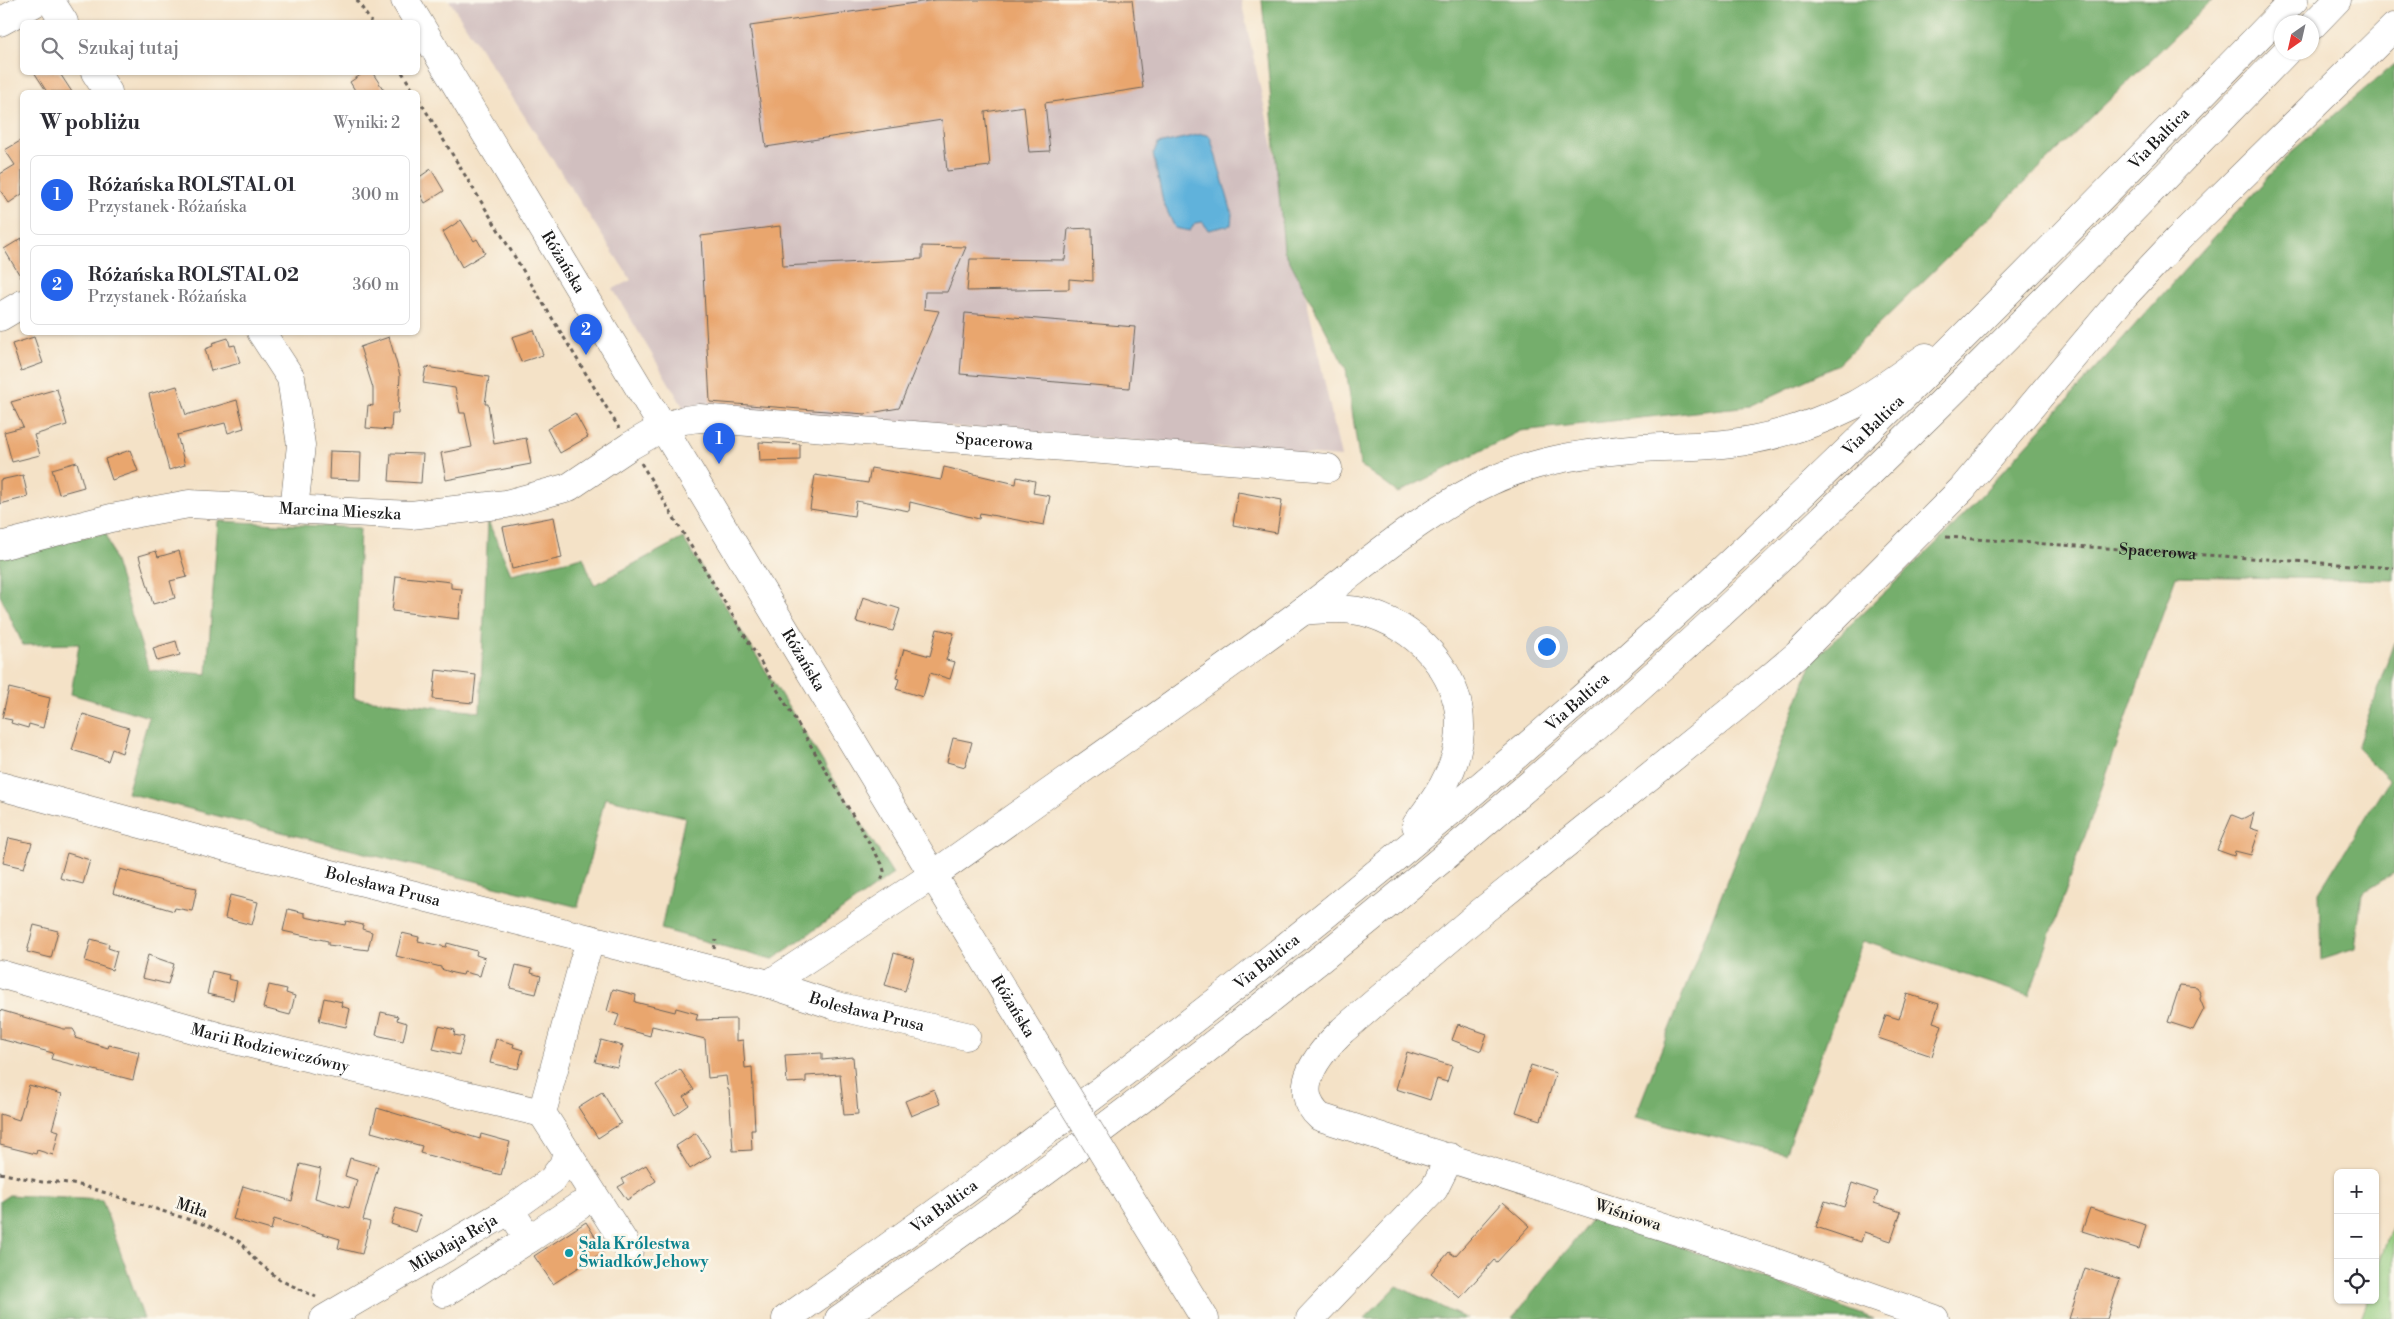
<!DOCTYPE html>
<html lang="pl">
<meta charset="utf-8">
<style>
:root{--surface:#fff;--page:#f2f2f3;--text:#2b2b33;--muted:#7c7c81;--line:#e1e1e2;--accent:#2563eb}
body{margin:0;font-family:"Libre Bodoni",serif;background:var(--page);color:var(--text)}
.controls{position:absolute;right:15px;bottom:15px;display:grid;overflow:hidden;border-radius:8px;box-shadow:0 1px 4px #0004}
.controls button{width:45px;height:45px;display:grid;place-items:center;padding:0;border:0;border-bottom:1px solid var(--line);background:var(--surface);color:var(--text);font:25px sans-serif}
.compass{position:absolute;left:2274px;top:15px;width:45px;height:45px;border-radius:50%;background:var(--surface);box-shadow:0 1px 4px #0004;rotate:214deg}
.you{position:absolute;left:1546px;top:646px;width:18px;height:18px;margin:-12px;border:4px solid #fff;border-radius:50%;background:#1a73e8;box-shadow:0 0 0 8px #1a73e833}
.badge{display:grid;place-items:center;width:32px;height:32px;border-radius:50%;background:var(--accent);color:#fff;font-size:16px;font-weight:700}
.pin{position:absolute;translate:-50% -41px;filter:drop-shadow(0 1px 2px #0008)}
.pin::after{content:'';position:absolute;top:26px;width:18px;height:15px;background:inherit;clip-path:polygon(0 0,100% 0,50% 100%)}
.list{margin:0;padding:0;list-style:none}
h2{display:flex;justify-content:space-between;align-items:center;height:65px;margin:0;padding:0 20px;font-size:21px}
h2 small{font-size:16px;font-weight:400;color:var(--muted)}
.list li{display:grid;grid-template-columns:32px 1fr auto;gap:15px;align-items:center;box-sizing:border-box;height:80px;margin:0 10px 10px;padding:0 10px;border:1px solid var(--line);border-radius:8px}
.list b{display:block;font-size:19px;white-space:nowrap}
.list p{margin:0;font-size:16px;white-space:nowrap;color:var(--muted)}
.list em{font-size:16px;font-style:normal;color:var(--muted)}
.icon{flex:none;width:28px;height:28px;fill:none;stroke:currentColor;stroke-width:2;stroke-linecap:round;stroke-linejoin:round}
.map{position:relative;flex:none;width:2394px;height:1319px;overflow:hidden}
.search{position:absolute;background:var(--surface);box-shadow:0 1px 4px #0004;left:20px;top:20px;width:400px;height:55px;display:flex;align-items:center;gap:12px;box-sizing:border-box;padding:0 18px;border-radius:8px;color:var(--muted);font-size:19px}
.panel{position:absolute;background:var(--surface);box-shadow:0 1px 4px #0004;left:20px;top:90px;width:400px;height:245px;border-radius:8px}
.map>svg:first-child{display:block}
.industrial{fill:#d1bfbf}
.green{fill:#91ca7d;stroke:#56734c}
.forest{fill:#74ae6c;stroke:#486544}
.water{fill:#60b2db;stroke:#3e677c}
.building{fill:#e9a66e}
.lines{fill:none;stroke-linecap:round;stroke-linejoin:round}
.minor-casing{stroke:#686158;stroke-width:29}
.major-casing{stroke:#686158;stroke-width:29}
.highway-casing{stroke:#686158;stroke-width:29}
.path{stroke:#686158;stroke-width:3;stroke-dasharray:4 4;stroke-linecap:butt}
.minor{stroke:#fff;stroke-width:28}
.major{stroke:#fff;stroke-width:28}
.highway{stroke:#fff;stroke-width:28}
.major-bridge-casing{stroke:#686158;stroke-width:29;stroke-linecap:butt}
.major-bridge{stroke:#fff;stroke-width:28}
.culture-dot{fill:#0f9aa8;stroke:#fbf7ec;stroke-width:2}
.labels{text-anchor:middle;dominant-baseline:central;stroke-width:5;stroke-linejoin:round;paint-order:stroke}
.street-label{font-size:16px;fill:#1c1c1c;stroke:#fbf7ec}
.culture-label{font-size:16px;font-weight:bold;fill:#0d838f;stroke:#fbf7ec;text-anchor:start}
</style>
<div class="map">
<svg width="2394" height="1319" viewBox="0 0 2394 1319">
<rect width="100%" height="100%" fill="#fbf7ec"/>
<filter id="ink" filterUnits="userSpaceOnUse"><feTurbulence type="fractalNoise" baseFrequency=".02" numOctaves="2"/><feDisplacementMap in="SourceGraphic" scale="10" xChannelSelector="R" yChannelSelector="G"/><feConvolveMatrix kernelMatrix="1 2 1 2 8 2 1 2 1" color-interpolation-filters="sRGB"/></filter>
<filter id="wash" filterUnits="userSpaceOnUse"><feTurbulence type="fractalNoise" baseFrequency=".0096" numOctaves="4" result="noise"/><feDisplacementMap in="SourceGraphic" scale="20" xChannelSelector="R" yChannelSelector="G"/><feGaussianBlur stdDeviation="1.12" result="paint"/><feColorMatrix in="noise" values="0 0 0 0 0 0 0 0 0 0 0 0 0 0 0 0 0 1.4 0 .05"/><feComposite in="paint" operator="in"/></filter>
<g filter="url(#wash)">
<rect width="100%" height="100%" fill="#f4e2c7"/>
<path class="industrial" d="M449,0H1241L1341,457L896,422L685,410L613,289L631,280Z"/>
<path class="green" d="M2394,1222V1319H2361L2368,1300H2375V1277Z"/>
<path class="forest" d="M1262,0H2212L1836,366L1750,406L1520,431L1398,493L1360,465L1346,369L1284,250Z
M2394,64V580L2176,576L2029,996L1863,941L1785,1154L1635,1117L1813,660L1948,532L2291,152Z
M218,521L360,528L354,698L480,712L488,521L511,574L583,557L594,585L683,538L893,874L772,960L661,929L685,817L605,798L578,907L127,793L149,717L71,694L79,644L23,645L0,595V553L106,533L149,670L207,674Z
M2394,642V873L2362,893L2355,949L2321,960L2319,892L2389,780L2357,748Z
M9,1195L102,1200L144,1319H0V1201Z
M1595,1215L1874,1319H1512Z
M1397,1286L1467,1319H1364Z"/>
<path class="water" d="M1202,134L1210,136L1232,213L1231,225L1208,230L1203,222L1195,223L1190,231L1175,228L1163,202L1153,154L1158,144Z"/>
<g id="blocks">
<path class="building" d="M936,0H1132L1143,88L1045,103L1050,151L1029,152L1024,106L985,112L990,166L947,171L942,120L766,147L750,26Z
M34,72H59L72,92H47Z
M365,72H372L385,92H356L350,82Z
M22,140V194L9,203L0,190V174L15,165L5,150Z
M431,169L444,191L425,203L418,190V178Z
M461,220L474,241L477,239L485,253L462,267L443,232Z
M780,226L783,266L922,259V246L966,247L947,292H925L924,309L939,311L899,408L865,414L710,402L701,236Z
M1092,228L1093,281L1069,279V289L967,291L970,259L1065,260L1068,229Z
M22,238V279L4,249Z
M965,313L1135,327L1129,388L960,374Z
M534,330L543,355L521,362L512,337Z
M34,337L43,363L21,371L12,344Z
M389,337L400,375L398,413H392L391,430L366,428L368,405L373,406V388L360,347Z
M228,338L230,346L235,345L240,363L211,371L205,349L213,346L212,343Z
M426,367L489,377L485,404H488L494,444L526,438L531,464L446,480L441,453L472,447L465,413H460L455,388L423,383Z
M177,386L186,415L237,400L244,428L228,433L225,423L177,435L185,465L169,470L149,394Z
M57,389L67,425L34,435L40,455L12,462L4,432L23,427L11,402Z
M575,413L588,437L560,453L547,429Z
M759,442L800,444V460L760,461Z
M130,450L138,471L112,480L105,459Z
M330,451L361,452L360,480L329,479Z
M391,453L423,454L421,483L389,481Z
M77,462L84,487L59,494L52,469Z
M944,467L1016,484L1017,477L1035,481L1033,493L1050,496L1044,525L980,513L979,519L910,502L909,511L856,501L854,516L810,509L815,475L868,483L871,468L941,480Z
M23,475L28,497L0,504V480Z
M1238,492L1282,500L1277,533L1233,525Z
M554,517L562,558L512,569L503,527Z
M156,551L158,557L179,551L187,577L170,581L175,598L153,604L139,556Z
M396,576L451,582V588L462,589L459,619L392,611Z
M863,597L900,609L893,631L856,622Z
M937,629L954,633L946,660L955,662L950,679L930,673L923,697L896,689L899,679L896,678L904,649L930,656Z
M176,641L180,655L157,661L153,648Z
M436,670L476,675L473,703L433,699Z
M9,688L50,698L43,728L29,724L28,728L11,723L12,720L2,718Z
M83,714L129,728L122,753L112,749L108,761L72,750Z
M953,738L972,742L965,767L947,762Z
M2254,813L2250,828L2259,831L2251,855L2235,851L2234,856L2217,850L2232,815L2242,819Z
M9,838L32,843L24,868L3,863Z
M67,853L90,860L83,884L60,878Z
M120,869L169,883L197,888L192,911L175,908L174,911L113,893Z
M230,895L258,902L252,925L225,918Z
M288,909L305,913V917L345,925L346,921L363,925L362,929L372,932L368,950L328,945V941L283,931Z
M34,925L58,931L51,958L27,952Z
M402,933L419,937L418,941L446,947L447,943L477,951L476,955L485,958L480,976L464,972L463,975L453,973L441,969V967L396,956Z
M91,939L109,944L108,948L117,951L112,970L85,961Z
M894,953L914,959L905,991L885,985Z
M148,955L174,964L168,984L142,978Z
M516,965L532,969L531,973L541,976L536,994L510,988Z
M212,971L229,975L228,979L237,981L233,1000L207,994Z
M269,985L287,989L286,993L295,996L290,1015L263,1008Z
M2180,985L2197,987L2201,995L2200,999L2204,1009L2193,1030L2168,1022Z
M613,989L636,995L635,1002L675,1012L676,1008L698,1014L696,1020L736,1019V1041L743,1040L745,1068L752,1067L755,1130H751L752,1150L733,1151L729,1090H728L726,1076L708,1078L705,1039L652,1026L650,1036L615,1026L619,1015L607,1011Z
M1907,994L1939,1004L1933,1022L1942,1025L1932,1056L1878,1038L1886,1015L1899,1019Z
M324,998L342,1002L341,1006L350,1009L346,1027L319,1021Z
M0,1010L64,1029H73L76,1034L75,1038L108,1048L109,1045L139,1052L133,1080L51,1059L53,1053L0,1039Z
M381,1012L398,1016L397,1020L407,1023L403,1041L376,1035Z
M1458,1024L1487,1034L1481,1051L1452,1040Z
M439,1026L455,1030L454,1035L464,1037L459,1055L433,1049Z
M496,1039L514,1044L513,1047L523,1050L518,1069L490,1063Z
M601,1040L623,1046L617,1067L595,1062Z
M1407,1052L1452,1066L1447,1082L1437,1079L1430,1100L1396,1089Z
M822,1053V1060L853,1057L858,1114L844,1115L840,1074L806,1076V1082L787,1083L785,1055Z
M1531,1065L1556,1073L1541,1120L1516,1112Z
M680,1069L694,1090L684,1097L689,1105L675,1115L656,1085Z
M29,1085L62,1094L52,1129L59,1131L53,1155L37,1150L36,1154L0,1145V1114L19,1120Z
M934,1089L940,1104L911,1116L905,1101Z
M602,1092L621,1123L598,1138L578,1107Z
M377,1108L480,1139L481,1134L510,1142L501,1175L420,1153L422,1146L371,1132Z
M696,1133L711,1156L690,1169L676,1146Z
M350,1158L378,1166L363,1220L370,1222L362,1254L338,1248L340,1239L274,1219L271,1230L233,1219L243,1186L292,1201L300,1164L321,1169L315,1198L349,1208L357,1180L345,1176Z
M646,1165L656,1181L627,1200L618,1187L625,1183L622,1179Z
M1852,1183L1878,1192L1874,1203L1901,1212L1891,1241L1864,1232L1861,1242L1816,1227L1825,1201L1844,1207Z
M1503,1202L1530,1226L1497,1262L1494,1260L1460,1298L1431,1273L1449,1252L1455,1256Z
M396,1208L421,1216L416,1232L391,1224Z
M2090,1208L2146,1225L2139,1249L2082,1231Z
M586,1222L604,1251L553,1284L534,1256Z
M2085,1268L2120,1279L2107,1319H2069Z"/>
</g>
</g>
<g filter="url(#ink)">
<use href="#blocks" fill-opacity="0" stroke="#686158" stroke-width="1"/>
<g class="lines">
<defs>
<g id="minor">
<path d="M50,0L64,22"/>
<path id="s2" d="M405,0L933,875L769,984"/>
<path d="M0,22L40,0"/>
<path d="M95,72L108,92"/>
<path d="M0,317L22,304"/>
<path d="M261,332L291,378L301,445L294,510"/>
<path id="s3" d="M0,546L111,518L189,504L411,515L506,504L569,487L630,446L663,427L684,420L699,418L1328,468"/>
<path id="s4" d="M0,786L252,854L769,984L833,1005L966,1036"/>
<path d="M591,939L583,963L542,1113L629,1250"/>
<path id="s5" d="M0,974L217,1036L542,1113"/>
<path d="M529,1239L579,1206"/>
<path d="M444,1293L529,1239L510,1210"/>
<path id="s6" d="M324,1319L510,1210L552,1180L563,1165L567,1153"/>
<path d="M1310,1319L1434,1189L1450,1157"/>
<path d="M1935,1319L1768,1260L1320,1117C1288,1089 1320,1052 1343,1030L1480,913L1738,705L1797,655L1962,489L2125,295L2177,240L2394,27"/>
</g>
<g id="major">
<path id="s7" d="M933,875L1048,1064"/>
<path d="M1122,1184L1205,1319"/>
</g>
<g id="highway">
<path d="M2312,26L2337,0"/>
<path d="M1303,611C1325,609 1350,607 1371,614C1425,632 1467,683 1459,741C1454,774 1435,800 1416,825"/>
<path d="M933,875C1056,787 1181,701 1303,611C1364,566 1422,513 1491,481C1538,459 1592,452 1642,448C1679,446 1715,447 1751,440C1787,433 1822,421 1854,405C1880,391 1902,373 1926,357"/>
<path id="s8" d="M786,1319C1084,1111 1372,889 1641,645C1868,439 2081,219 2294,0"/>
<path d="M839,1319C1128,1119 1405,900 1666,664C1881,470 2084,261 2286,52"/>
</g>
</defs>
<use href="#minor" class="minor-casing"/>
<use href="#major" class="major-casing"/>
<use href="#highway" class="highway-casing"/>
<g class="path">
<path d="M357,0L371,22"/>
<path d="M402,72L414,92"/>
<path d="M418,98L619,428"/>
<path d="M641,463L882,864L884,871L881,882"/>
<path id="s1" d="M1946,537L2394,568"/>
<path d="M714,949L716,940"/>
<path d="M0,1173L42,1182H61L84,1186L209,1226L242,1243L252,1257L280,1280L316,1297"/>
</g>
<use href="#minor" class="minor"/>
<use href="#major" class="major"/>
<use href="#highway" class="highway"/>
<defs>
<path id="major-bridge" d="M1048,1064L1122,1184"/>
</defs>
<use href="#major-bridge" class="major-bridge-casing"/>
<use href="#major-bridge" class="major-bridge"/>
</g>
</g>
<circle class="culture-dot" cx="569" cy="1253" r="5"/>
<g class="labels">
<g class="street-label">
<text stroke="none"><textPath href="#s8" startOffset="1814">Via Baltica</textPath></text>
<text stroke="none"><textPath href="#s2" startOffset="306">Różańska</textPath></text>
<text stroke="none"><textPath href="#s8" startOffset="1409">Via Baltica</textPath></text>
<text stroke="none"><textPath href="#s3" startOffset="1022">Spacerowa</textPath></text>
<text stroke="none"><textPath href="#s3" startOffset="345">Marcina Mieszka</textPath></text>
<text stroke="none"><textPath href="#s1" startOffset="212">Spacerowa</textPath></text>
<text stroke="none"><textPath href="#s2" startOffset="771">Różańska</textPath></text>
<text stroke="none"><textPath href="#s8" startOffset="1004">Via Baltica</textPath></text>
<text stroke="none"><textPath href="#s4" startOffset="396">Bolesława Prusa</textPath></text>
<text stroke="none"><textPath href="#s8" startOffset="599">Via Baltica</textPath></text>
<text stroke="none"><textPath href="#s7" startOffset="154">Różańska</textPath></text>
<text stroke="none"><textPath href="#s4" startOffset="896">Bolesława Prusa</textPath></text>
<text stroke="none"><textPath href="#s5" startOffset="280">Marii Rodziewiczówny</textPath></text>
<text stroke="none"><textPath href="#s8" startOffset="194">Via Baltica</textPath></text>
<text transform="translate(192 1208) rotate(18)">Miła</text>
<text transform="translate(1628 1215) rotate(18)">Wiśniowa</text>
<text stroke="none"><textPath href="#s6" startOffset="150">Mikołaja Reja</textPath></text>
</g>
<g class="culture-label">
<text x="579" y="1244">Sala Królestwa<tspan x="579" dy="18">Świadków Jehowy</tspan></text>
</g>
</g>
</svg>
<div class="controls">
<button>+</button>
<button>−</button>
<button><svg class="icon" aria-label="locate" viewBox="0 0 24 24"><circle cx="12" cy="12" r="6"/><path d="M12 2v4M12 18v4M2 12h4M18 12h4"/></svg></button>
</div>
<svg class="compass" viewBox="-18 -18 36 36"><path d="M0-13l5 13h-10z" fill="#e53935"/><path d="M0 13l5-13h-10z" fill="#7c7c81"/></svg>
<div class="you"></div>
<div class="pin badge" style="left:719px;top:464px">1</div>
<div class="pin badge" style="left:586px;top:355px">2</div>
<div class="search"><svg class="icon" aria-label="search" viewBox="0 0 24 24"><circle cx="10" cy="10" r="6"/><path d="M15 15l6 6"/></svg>Szukaj tutaj</div>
<section class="panel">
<h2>W pobliżu<small>Wyniki: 2</small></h2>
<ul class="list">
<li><span class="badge">1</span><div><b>Różańska ROLSTAL 01</b><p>Przystanek · Różańska</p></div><em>300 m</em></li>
<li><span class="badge">2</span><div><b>Różańska ROLSTAL 02</b><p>Przystanek · Różańska</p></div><em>360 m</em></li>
</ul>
</section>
</div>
